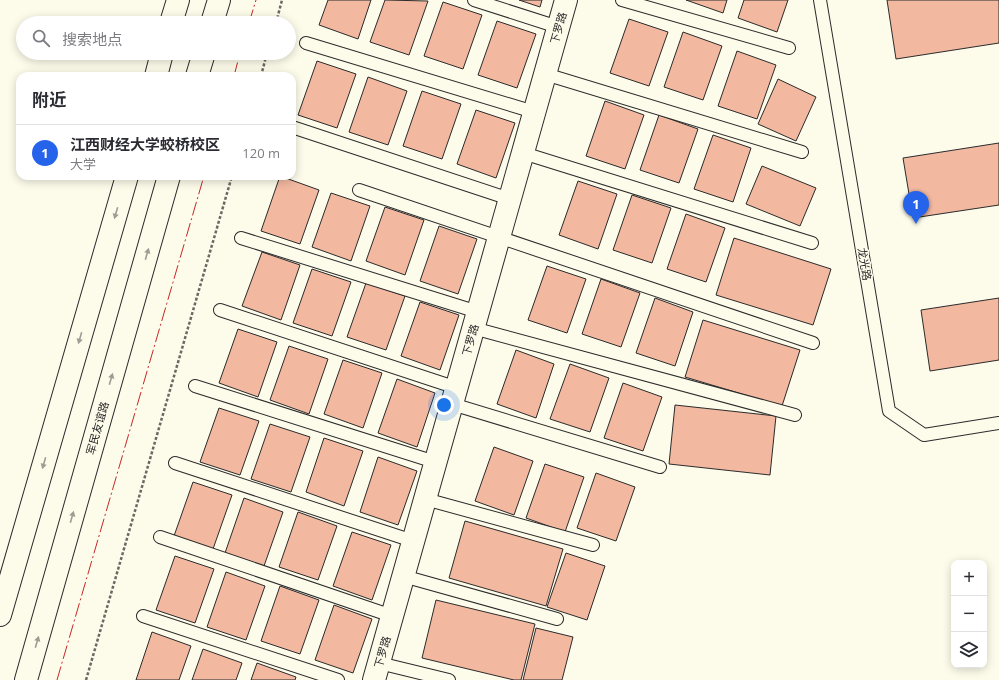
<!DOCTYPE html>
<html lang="zh">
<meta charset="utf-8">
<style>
:root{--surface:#fff;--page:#f7f7f7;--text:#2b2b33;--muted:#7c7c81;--line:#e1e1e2;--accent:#2563eb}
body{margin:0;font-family:"Open Sans","Noto Sans SC",sans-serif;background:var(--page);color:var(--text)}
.controls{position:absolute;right:12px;bottom:12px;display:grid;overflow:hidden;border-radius:8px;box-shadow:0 2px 10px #0003}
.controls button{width:36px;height:36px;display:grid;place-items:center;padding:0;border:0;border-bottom:1px solid var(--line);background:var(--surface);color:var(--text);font:20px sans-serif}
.you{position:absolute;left:444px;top:405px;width:14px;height:14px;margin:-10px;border:3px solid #fff;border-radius:50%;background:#1a73e8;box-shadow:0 0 0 6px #1a73e833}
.badge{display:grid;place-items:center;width:26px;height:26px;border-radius:50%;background:var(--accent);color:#fff;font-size:13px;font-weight:700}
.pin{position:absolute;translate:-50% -33px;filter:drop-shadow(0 1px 2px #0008)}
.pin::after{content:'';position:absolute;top:21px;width:14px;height:12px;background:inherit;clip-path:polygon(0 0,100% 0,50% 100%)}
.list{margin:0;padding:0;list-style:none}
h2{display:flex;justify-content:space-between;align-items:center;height:52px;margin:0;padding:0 16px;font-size:17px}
h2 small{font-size:13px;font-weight:400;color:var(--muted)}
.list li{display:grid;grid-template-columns:26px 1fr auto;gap:12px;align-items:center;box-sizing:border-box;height:56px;padding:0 16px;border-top:1px solid var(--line)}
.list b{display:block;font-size:15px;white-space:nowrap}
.list p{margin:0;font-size:13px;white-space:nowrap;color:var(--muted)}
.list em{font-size:13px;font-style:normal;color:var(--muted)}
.icon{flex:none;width:22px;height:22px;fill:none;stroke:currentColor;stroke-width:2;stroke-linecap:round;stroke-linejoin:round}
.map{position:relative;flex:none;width:999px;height:680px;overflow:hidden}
.search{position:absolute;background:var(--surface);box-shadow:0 2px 10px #0003;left:16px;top:16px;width:280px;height:44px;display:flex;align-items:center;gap:10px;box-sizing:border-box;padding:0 14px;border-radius:22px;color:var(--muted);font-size:15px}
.panel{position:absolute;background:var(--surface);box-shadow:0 2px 10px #0003;left:16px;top:72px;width:280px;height:108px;border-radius:12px}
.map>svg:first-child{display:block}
.building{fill:#f2b8a0;stroke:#2b2b2b}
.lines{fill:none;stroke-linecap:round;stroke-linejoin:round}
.service-casing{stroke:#2b2b2b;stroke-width:14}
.minor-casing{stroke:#2b2b2b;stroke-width:24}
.tertiary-casing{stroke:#2b2b2b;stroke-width:24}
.path{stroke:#6a6964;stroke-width:2.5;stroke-dasharray:3 2;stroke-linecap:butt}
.service{stroke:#fdfbea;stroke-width:12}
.minor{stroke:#fdfbea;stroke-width:22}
.tertiary{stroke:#fdfbea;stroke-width:22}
.power{stroke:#c62828;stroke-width:1;stroke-dasharray:14 3 2 3;stroke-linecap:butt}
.oneway{fill:#9e9d94}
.labels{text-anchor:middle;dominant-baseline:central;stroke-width:3;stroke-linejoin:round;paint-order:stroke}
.street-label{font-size:11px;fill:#2b2b2b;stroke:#fdfbea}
</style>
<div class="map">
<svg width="999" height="680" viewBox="0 0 999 680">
<rect width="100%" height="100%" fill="#fdfbea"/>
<path class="building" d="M328,0H371L358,39L319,25Z
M385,0L428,1L409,55L370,42Z
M519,0H542L540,7Z
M686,0H727L723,13Z
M744,0H788L777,32L738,18Z
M887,0H999V43L896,59Z
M443,2L482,15L463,69L424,56Z
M629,19L668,32L649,86L610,73Z
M497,21L536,34L517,88L478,75Z
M683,32L722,46L703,100L664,87Z
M737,51L776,65L757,119L718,106Z
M317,61L356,74L337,128L298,115Z
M368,77L407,91L388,145L349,132Z
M778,79L816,97L796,141L758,124Z
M422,91L461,104L442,159L403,146Z
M605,101L644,115L625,169L586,156Z
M476,110L515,123L496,178L457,164Z
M659,115L698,129L679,183L640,170Z
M713,135L751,148L733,202L694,189Z
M999,143V205L913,218L903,158Z
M762,166L816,188L800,226L746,204Z
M280,176L319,190L300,244L261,231Z
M578,181L617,194L598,249L559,235Z
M331,193L370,206L351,261L312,247Z
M632,195L671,208L652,263L613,250Z
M385,207L424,220L405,275L366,261Z
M686,214L725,228L706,282L667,269Z
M439,226L477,239L458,294L420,281Z
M734,238L831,269L813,325L716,295Z
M262,252L300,265L281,320L242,306Z
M547,266L586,279L567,333L528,320Z
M312,269L351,282L332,336L293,323Z
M601,279L640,293L621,347L582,334Z
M366,283L405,296L386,350L347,337Z
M655,298L693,312L675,366L636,353Z
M999,298V360L930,371L921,310Z
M420,302L459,315L440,370L401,356Z
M703,320L800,350L782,406L685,377Z
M238,329L277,342L258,397L219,383Z
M289,346L328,359L309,414L270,400Z
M516,350L554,364L536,418L497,404Z
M343,360L382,373L363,428L324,414Z
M570,364L609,378L590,432L550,419Z
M397,379L435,393L417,447L378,433Z
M623,383L662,397L643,451L604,438Z
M675,405L776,416L770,475L669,464Z
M219,408L259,421L240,475L200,462Z
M270,424L310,437L291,492L251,479Z
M324,438L363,451L344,506L306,492Z
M494,447L533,461L514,515L475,501Z
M378,457L417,471L398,525L360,512Z
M545,464L584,477L565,532L526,518Z
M596,473L635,487L616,541L577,528Z
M193,482L232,495L213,549L174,536Z
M244,498L283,512L264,566L225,553Z
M298,512L337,526L318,580L279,567Z
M465,521L563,549L546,606L449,578Z
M352,532L391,545L372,600L333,586Z
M566,553L605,566L587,620L547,607Z
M175,556L214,569L195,623L156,610Z
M226,572L265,586L246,640L207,627Z
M280,586L319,600L300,654L261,641Z
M436,600L535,624L521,680H514L422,658Z
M334,605L372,619L353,673L315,660Z
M536,628L573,637L562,680H523Z
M152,632L191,646L179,680H136Z
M203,649L242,663L236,680H192Z
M257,663L296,677L295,680H251Z"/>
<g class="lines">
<defs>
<path id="service" d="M474,0L558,27
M622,0L789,48
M820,0L889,411L924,435L999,423
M306,43L534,112
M545,74L802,152
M292,127L510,199
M523,153L812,243
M359,190L813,343
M241,238L478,312
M220,310L457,388
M473,328L795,415
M195,386L435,462
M452,404L660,467
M175,463L413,541
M425,499L593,545
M160,537L392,616
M403,576L557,619
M143,616L338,680
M379,663L449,680"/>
<path id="minor" d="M374,680L566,0"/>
<path id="tertiary" d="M171,23L178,0
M212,23L219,0
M156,76L162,53
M197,76L204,53
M0,615L127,176
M26,680L169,176"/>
</defs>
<use href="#service" class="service-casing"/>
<use href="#minor" class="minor-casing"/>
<use href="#tertiary" class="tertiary-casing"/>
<path class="path" d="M276,23L282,0
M261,76L267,53
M86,680L232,176"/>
<use href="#service" class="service"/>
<use href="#minor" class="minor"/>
<use href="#tertiary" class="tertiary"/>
<path class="power" d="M249,23L256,0
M234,76L240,53
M57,680L204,176"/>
</g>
<defs><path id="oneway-solid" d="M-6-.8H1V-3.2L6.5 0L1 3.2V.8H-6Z"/></defs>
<g class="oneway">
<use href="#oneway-solid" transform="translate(116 213) rotate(106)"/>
<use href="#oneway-solid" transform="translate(147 254) rotate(-74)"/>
<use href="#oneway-solid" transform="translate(80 338) rotate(106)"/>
<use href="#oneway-solid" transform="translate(111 379) rotate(-74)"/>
<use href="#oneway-solid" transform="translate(44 463) rotate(106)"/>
<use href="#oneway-solid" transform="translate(72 517) rotate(-74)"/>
<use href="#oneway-solid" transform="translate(37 642) rotate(-74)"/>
</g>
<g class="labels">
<g class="street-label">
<text transform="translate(558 28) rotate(-74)">下罗路</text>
<text transform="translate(865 264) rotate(80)">龙光路</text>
<text transform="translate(470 340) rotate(-74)">下罗路</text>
<text transform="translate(97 428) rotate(-74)">军民友谊路</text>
<text transform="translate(382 652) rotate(-74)">下罗路</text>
</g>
</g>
</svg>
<div class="controls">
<button>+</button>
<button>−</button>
<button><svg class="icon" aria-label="layers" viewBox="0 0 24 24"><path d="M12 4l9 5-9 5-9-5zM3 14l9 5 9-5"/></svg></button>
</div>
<div class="you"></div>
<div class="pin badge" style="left:916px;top:224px">1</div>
<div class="search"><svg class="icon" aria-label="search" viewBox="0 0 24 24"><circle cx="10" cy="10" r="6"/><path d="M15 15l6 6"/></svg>搜索地点</div>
<section class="panel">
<h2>附近<small></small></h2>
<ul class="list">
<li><span class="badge">1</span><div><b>江西财经大学蛟桥校区</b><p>大学</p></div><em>120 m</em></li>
</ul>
</section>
</div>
